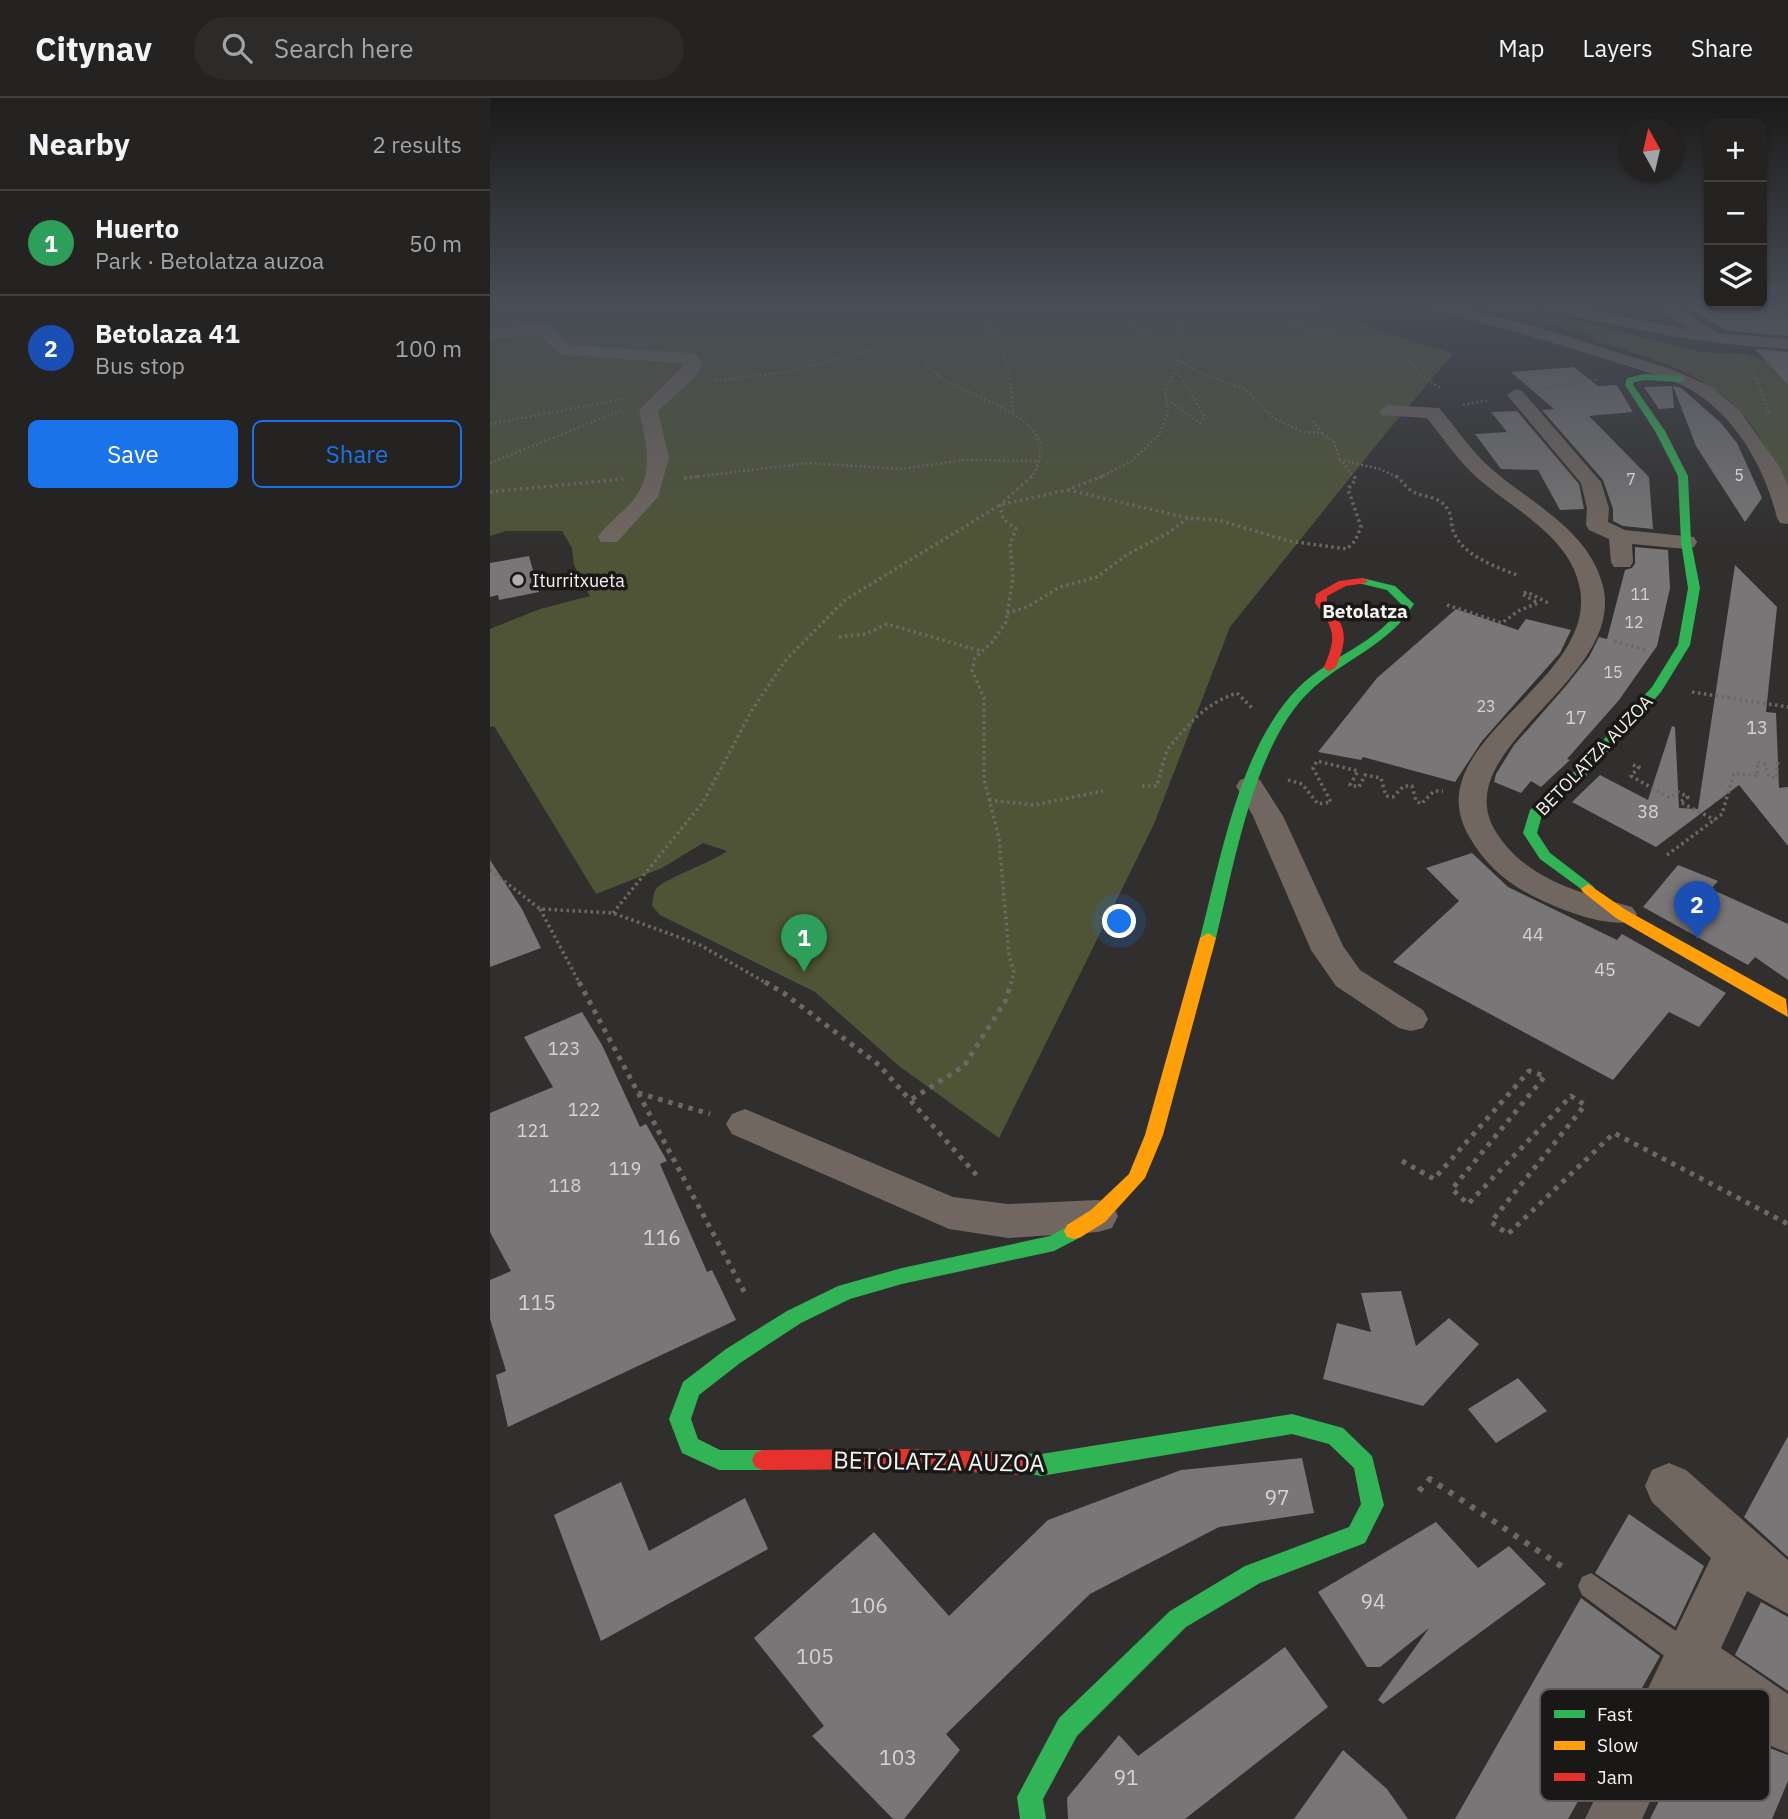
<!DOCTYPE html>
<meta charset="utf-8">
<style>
:root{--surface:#252322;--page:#2d2b2a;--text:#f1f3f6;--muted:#a3a4a5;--line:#424040;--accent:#1a73e8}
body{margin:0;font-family:"IBM Plex Sans",sans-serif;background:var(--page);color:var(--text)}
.controls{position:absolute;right:21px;top:21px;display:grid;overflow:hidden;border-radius:10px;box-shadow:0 2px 5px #0004}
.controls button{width:63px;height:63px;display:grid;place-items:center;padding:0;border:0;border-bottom:2px solid var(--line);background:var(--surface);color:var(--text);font:35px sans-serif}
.compass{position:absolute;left:1130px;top:21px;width:63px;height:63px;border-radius:50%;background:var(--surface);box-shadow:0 2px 5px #0004;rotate:352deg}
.you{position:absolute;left:630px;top:824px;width:24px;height:24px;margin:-18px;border:5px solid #fff;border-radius:50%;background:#1a73e8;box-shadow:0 0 0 10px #1a73e833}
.badge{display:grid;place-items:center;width:46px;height:46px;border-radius:50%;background:var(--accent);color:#fff;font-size:23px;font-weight:700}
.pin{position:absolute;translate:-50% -58px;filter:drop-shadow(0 2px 4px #0008)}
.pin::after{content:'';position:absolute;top:37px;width:24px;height:21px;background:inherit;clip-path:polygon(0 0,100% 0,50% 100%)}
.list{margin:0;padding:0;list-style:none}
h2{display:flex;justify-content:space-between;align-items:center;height:91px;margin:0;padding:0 28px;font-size:30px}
h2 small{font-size:23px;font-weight:400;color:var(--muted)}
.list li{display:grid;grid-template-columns:46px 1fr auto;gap:21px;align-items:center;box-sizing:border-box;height:105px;padding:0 28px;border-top:2px solid var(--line)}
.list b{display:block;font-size:26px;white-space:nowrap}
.list p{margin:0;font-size:23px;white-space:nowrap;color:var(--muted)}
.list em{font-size:23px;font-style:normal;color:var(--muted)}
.actions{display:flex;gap:14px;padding:21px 28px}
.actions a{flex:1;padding:16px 0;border:2px solid var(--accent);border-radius:10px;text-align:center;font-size:24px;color:var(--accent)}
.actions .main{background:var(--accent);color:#fff}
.icon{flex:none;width:38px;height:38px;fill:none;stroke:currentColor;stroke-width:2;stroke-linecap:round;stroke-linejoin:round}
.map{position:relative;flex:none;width:1298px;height:1721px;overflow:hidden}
header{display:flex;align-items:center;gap:42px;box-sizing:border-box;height:98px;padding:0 35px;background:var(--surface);border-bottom:2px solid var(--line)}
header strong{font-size:33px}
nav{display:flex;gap:38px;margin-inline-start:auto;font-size:24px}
.search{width:490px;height:63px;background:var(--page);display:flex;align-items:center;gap:18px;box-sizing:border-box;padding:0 24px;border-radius:38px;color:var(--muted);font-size:26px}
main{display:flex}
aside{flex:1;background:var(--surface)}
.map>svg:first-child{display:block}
.green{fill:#4f5436}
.building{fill:#787676}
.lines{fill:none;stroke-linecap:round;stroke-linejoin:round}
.path-far3{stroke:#6e6863;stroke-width:2.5;stroke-dasharray:2 2.5;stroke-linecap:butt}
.path-far2{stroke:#6e6863;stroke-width:3.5;stroke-dasharray:2.5 3.5;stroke-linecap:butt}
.path-far1{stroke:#6e6863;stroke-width:5;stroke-dasharray:4.5 6;stroke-linecap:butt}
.path{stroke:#6e6863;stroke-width:6;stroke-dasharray:5 8;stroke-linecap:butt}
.lane{fill:#716760;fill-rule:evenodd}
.street{fill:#716760;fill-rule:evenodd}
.fast{fill:#30b455;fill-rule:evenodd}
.slow{fill:#ff9f0a;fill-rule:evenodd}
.jam{fill:#e5322d;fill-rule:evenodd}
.poi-dot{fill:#b0aead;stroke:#191817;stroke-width:2.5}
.labels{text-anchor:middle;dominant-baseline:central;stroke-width:7;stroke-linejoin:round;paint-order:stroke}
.far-number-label{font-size:16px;fill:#d6d4d2}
.far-poi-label{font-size:18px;fill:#f5f3f1;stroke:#191817;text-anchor:start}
.number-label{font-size:18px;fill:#d6d4d2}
.far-street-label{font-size:18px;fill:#f5f3f1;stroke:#191817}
.far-neighbourhood-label{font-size:19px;font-weight:bold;fill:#f5f3f1;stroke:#191817}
.near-number-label{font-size:21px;fill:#d6d4d2}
.near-street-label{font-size:24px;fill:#f5f3f1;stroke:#191817}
.key{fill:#191817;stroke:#5b5a58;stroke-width:2}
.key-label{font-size:19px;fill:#f5f3f1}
</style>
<header>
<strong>Citynav</strong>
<div class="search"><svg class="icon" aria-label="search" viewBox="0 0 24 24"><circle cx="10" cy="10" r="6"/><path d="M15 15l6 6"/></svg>Search here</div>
<nav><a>Map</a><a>Layers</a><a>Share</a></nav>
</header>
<main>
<aside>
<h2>Nearby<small>2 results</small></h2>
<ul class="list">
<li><span class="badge" style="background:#2e9e5b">1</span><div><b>Huerto</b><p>Park · Betolatza auzoa</p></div><em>50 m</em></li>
<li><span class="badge" style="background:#1a4fb4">2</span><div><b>Betolaza 41</b><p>Bus stop</p></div><em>100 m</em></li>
</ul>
<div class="actions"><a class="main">Save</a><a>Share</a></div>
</aside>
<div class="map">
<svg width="1298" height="1721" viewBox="0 0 1298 1721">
<rect width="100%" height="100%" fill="#312f2e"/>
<path class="green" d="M0,207H815L963,256L896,335L740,529L664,726L509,1040L409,968L325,894L170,817L162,808C163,803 163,795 166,791C173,781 223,764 237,753L213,745L172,770L106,796L4,628L0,629V531L50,511L100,498L84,467L82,450L72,433H16L0,438Z
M975,207H1026L1212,254L1256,256L1276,263L1298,287V388C1284,366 1272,339 1255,319C1219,275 1157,259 1104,243L1100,236Z"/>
<path class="building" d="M1194,207H1285L1298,217V238L1237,233Z
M1265,251L1298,254V287Z
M1084,269L1108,288L1127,287L1143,314L1099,318L1159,379L1163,431L1133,428L1123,423V411L1113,382L1052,312L1064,311L1021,274Z
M1182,288L1184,310L1169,311L1154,289Z
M1183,288L1191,290L1230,324L1247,345L1272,400L1255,424L1206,348Z
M1027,313L1089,386L1094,411L1070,412L1048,372L1011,371L985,336L1017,334L1001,314Z
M1145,449L1178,452L1180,490L1167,548L1129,602L1077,661L1080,662L1051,689L1041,683L1031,695L1004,684L1006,676L1024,647L1075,589L1099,559L1109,539L1117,541L1135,472L1142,470L1145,465Z
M39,458L49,494L9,502L8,497L0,499V465Z
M1245,467L1287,509L1276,614L1286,615L1289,690L1298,689V748L1249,687L1166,749L1082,704L1110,677L1158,702L1182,628L1185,629L1189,710L1208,711Z
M966,511L1028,532L1036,521L1081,532L1070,555L992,643L965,684L873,659L871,662L828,654L887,580Z
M982,755L1018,789L1127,842L1132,836L1236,895L1209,929L1179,914L1123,982L903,864L969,803L936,770Z
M0,762L32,811L51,850L0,869Z
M1188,767L1228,783L1221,791L1298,826V882L1265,859L1258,867L1153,809Z
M92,914L112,947L150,1029L156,1026L177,1063L170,1066L217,1174L222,1172L246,1222L18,1329L6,1277L16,1273L0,1221V1182L21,1173L0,1134V1015L63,989L34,939Z
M911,1193L926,1248L959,1220L989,1246L933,1308L833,1281L847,1225L881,1234L871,1195Z
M1028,1280L1057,1313L1006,1345L978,1311Z
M1298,1338V1459L1254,1419Z
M812,1360L824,1415L729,1429L600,1496L456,1636L470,1652L414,1721H403L322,1638L334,1628L264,1540L384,1434L459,1518L558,1422L691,1372Z
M131,1384L159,1453L255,1400L278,1451L111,1543L64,1417Z
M1139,1416L1214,1468L1185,1529L1105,1475Z
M946,1424L988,1470L1019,1448L1056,1486L893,1606L888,1602L939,1530L890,1569H877L828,1494Z
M1091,1500L1170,1558L1078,1721H965Z
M1271,1504L1298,1519V1593L1245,1557Z
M795,1549L838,1609L695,1721H578L577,1700L629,1637L648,1658Z
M1217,1606L1277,1649L1298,1657V1683L1282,1721H1160Z
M853,1652L897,1691L918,1721H804Z"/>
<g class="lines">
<path class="path-far3" d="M480,207C515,232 521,276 523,316
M610,207L667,242L688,262L704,272L756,292L783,320L813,334L832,335L823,323
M762,207L831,236L896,251L919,262L929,275L950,290
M75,217L87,207
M1261,267L1279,315
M225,283L296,274L411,245C430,248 433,265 446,276C471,297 563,317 549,361C547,368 546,375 540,380
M1056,291L1109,281
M677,301L710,325L715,318L686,272
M973,307L999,302
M0,326L134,301
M832,335L844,344L850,362
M0,365L132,312
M195,380L319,365L411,371L474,362L549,363
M609,380L641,363L669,337L678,314L675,292L686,272L689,253L686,207
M865,380L850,362L890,371L909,380"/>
<path class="path-far2" d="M906,378C912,382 916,390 922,393C933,400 947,397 956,409C963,417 960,426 964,435C974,458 1006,469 1027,477
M194,380L210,378
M578,392L698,420L728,422L799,443L857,451L865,443L871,429L858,391L866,381L864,378
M0,394L133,381
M957,507L1012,525L1028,513L1048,505L1032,496L1037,494L1058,505
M517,515L537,509L570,489L607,479L638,456L678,435L698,420
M349,539L376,536L397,526L491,553
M1124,543L1155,552
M1202,594L1298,609
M1143,667L1149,669L1141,678L1180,700L1188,694L1198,699L1190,704L1225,722
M798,682L812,686L828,706L841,704L823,670L827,663L868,673L860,687L869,689L875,677L891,680L896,698L903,699L914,688H922L926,703L931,706L944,693H953
M652,688H667C669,681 676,653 678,651C698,626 716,605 747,595L762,610
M499,702L544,707L613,693
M1177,757L1232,716L1244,675L1268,678L1267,664L1275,666L1279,679L1286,680L1288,664
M0,772L50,811L123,815L210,847L278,886
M50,811L90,886
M123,815L213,704L262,612L295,563L355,502L510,407L577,392L613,378
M521,886L524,874L519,857L509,740L494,681V600L482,572L485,560L503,543L516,524L523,479L520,446L526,431L513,421L510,407L542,378"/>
<path class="path-far1" d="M89,884L257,1199
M275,884L295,896L389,967L490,1081
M148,995L220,1016
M422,1001L474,968L516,902L521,884
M912,1063L944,1081L1039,973L1055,978L962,1091L978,1106L1081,998L1095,1007L1001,1124L1018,1136L1124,1035L1298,1126"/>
<path class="path" d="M929,1393L940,1381L1074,1470"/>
<path class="lane" d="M1101,1475L1208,1548L1212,1558L1208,1568L1198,1572L1188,1568L1092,1497L1088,1488L1092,1479Z"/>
<path class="street" d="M935,207H961L1044,228L1181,271L1222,289L1250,313L1289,368L1298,387V426L1290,425L1287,420C1276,374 1251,328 1212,299C1188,281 1156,274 1128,265C1065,245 1002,226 937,210Z
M1049,207H1076L1201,232L1166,207H1184L1227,235L1298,241V251C1216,247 1137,231 1057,212Z
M1287,207H1298V214Z
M54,227L60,228L80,247L200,255L206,256L212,267L205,279L168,313L179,360L168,399L127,444H111L108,439C118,424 136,413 146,398C165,371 155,341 149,312L194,267L193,265L75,257L69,256L50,237L0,241V231Z
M1026,291L1032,293L1111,384L1119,410L1118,424L1135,432L1204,439L1207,444L1204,449L1196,451L1142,446L1143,464L1140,469H1124L1121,464L1119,441L1099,432L1096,427L1097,410L1091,385L1017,297Z
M898,307L949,310C964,327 977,347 993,363C1034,403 1102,430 1114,493C1130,584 955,652 1006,734C1036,782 1091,795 1142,809L1147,816L1142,823C1119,830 1074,813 1051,802C1020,788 997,769 980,740C922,644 1107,587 1090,491C1080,435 1018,410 980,373C964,357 951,337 937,320L891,317L889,313Z
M760,679L770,682L793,718L853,848L870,872L933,912L938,921L933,930L921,933L909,930L846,888L821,852L763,718L746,688L750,682Z
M255,1011L463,1099L518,1106L608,1102L622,1106L628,1118L622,1130L608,1134L518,1140L459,1131L242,1036L236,1026L242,1016Z
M1179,1365L1196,1372L1298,1462V1516L1257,1493L1231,1550L1298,1596V1655L1279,1647L1209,1597L1152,1721H1095L1221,1460L1162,1404L1155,1388L1162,1372Z"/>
<path class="fast" d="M1155,276L1191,278L1195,281L1191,284L1155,282L1144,284L1143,287L1175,333L1198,378L1201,444L1210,490L1200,547L1171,594L1094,680L1052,717L1047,735L1060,755L1103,788L1105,791L1098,796L1050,761L1033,735L1040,712L1084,674L1162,589L1188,547L1198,490L1191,444L1188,378L1165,333L1135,287L1137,280Z
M872,480L905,488L924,506C899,548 853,561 819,594C764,647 744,767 726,840L723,844H713L710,840C731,761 749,649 809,589C841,557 888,546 912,507L897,492L868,485L866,483Z
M584,1125L591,1127L594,1133L591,1139L564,1153L412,1186L360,1201L311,1225L250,1265L209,1297L201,1321L208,1341L230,1352H273L281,1355L284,1362L281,1369L273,1372H229L192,1355L179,1321L193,1284L236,1251L297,1213L348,1188L412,1170L560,1138Z
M802,1316L853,1330L882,1358L894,1407L875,1445L770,1485L696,1529L587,1638L553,1701L556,1721H530L527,1699L569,1620L680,1513L755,1468L859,1429L871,1406L864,1370L839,1346L802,1336L551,1378L523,1373L520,1366L523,1359L531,1355L551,1356Z"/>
<path class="slow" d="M1098,786L1136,812L1296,901L1298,919L1126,820L1093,794L1091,791Z
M718,835L726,840L673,1037L655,1080L615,1124L591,1139L584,1141L577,1139L574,1133L577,1127L601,1112L639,1076L655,1037L710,840Z"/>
<path class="jam" d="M872,480L878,483L876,485L856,488L837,498V505C857,529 858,540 846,569L840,573L836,572L834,569C847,539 845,531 825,505L826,496L849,483Z
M424,1351L531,1355L539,1359L542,1366L539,1373L531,1377L424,1371L273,1372L265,1369L262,1362L265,1355L273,1352Z"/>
</g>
<linearGradient id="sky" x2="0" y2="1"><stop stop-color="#1b1a19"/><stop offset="0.46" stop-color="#484d57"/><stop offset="1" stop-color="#484d57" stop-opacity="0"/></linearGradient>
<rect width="1298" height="447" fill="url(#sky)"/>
<circle class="poi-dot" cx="28" cy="482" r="7"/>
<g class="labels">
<g class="far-number-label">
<text x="1249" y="377">5</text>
<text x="1141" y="381">7</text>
<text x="1150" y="496">11</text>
<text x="1144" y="524">12</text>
<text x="1123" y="574">15</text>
<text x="996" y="608">23</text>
</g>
<g class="far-poi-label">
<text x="42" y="482">Iturritxueta</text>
</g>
<g class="number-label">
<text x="1086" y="619">17</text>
<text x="1267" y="629">13</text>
<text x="1158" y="713">38</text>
<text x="1043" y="836">44</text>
<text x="1115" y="871">45</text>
<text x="74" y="950">123</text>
<text x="94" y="1011">122</text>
<text x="43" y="1032">121</text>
<text x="135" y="1070">119</text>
<text x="75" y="1087">118</text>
</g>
<g class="far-street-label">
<text transform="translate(1104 657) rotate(-46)">BETOLATZA AUZOA</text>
</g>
<g class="far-neighbourhood-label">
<text x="875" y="513">Betolatza</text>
</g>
<g class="near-number-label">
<text x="172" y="1139">116</text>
<text x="47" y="1204">115</text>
<text x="787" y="1399">97</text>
<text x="883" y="1503">94</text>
<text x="379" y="1507">106</text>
<text x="325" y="1558">105</text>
<text x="408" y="1659">103</text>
<text x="636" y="1679">91</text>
</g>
<g class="near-street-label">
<text transform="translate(449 1363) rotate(1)">BETOLATZA AUZOA</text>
</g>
</g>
<rect x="1050" y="1591" width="230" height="112" rx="10" class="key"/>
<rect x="1064" y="1612" width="31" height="8" fill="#30b455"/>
<rect x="1064" y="1643" width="31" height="9" fill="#ff9f0a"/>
<rect x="1064" y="1675" width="31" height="8" fill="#e5322d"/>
<g class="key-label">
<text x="1107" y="1623">Fast</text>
<text x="1107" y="1654">Slow</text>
<text x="1107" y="1686">Jam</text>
</g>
</svg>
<div class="controls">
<button>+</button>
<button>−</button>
<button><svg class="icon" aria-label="layers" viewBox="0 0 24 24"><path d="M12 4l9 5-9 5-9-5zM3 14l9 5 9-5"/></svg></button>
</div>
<svg class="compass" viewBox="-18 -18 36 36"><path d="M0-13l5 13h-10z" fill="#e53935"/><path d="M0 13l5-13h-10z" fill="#a3a4a5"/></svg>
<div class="you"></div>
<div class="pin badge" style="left:314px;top:874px;background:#2e9e5b">1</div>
<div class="pin badge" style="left:1207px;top:841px;background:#1a4fb4">2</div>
</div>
</main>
